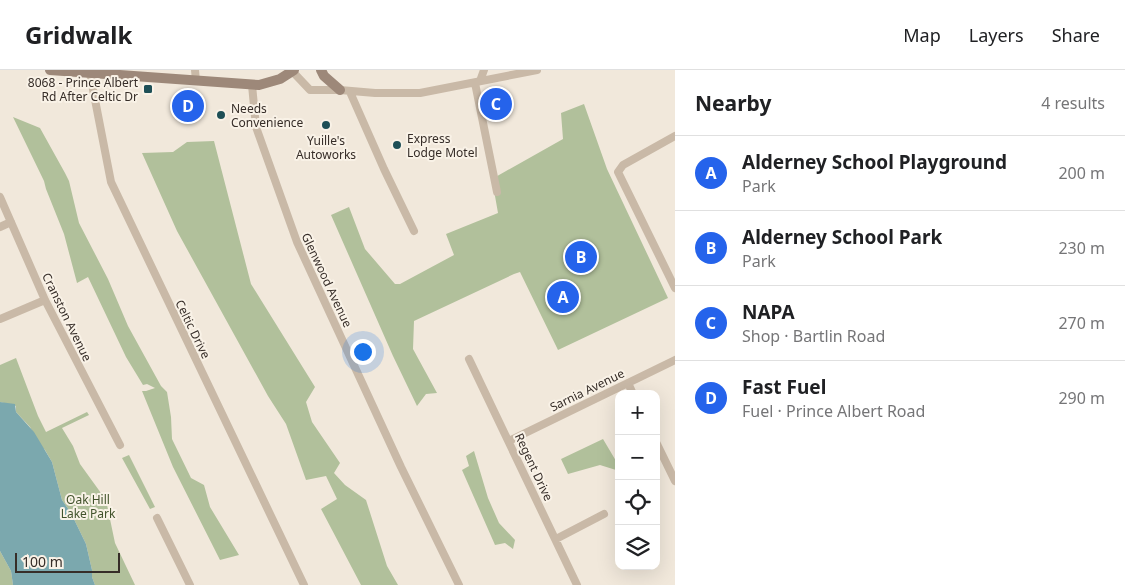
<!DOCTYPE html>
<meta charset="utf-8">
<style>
:root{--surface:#fff;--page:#f2f2f2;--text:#202124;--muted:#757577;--line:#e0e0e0;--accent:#2563eb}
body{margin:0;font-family:"Noto Sans",sans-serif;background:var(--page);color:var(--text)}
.controls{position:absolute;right:15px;bottom:15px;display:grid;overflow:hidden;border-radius:10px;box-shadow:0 5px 20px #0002}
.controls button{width:45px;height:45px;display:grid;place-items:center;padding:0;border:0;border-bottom:1px solid var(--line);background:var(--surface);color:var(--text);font:25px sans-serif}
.scale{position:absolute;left:15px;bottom:12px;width:105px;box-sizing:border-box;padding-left:5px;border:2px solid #362d28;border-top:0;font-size:14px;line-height:18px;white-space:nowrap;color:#362d28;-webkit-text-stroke:4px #f9f2e7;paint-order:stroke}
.you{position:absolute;left:362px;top:281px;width:18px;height:18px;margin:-12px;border:4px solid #fff;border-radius:50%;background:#1a73e8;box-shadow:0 0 0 8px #1a73e833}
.badge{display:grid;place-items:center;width:32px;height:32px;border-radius:50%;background:var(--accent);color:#fff;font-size:16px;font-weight:700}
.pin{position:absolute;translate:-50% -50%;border:2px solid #fff;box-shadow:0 1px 5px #0006}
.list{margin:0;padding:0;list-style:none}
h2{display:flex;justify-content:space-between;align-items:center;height:65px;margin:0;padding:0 20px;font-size:21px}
h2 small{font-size:16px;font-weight:400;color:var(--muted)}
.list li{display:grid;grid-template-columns:32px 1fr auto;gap:15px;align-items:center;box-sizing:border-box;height:75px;padding:0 20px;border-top:1px solid var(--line)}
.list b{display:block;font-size:19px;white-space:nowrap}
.list p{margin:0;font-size:16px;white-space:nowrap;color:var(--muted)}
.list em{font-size:16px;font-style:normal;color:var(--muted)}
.icon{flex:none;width:28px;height:28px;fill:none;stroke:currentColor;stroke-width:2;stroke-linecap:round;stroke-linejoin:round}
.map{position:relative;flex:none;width:675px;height:515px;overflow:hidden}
header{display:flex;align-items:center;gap:30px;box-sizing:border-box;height:70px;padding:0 25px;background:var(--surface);border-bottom:1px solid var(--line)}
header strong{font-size:24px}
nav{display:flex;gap:28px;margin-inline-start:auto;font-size:18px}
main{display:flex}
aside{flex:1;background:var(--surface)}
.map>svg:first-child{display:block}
.green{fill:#b1c09b}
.water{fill:#7ba8ae}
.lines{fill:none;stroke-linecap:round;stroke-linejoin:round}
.minor{stroke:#c9b9a7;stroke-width:8}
.secondary{stroke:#9d8879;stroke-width:10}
.poi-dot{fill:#1e4f56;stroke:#f9f2e7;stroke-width:2}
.labels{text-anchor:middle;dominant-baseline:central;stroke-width:4;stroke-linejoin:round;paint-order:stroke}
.poi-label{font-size:12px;fill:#362d28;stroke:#f9f2e7;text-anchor:start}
.street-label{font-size:12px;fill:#362d28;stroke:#f9f2e7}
.park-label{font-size:12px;fill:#42532c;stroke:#f9f2e7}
</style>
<header>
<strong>Gridwalk</strong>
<nav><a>Map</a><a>Layers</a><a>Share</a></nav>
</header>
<main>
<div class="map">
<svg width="675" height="515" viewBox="0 0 675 515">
<rect width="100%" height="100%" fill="#f1e8db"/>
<path class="green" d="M584,34L607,99L668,228L558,280L520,202L514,204L414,251L413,279L437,323L426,324L417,336L393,286L331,145L349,137L365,179L395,214H400L454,185L446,164L498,143L492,109L563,69L561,43Z
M13,47L40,58L65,103L69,111L79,153L108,209L128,256L161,316L167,322L171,347L172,369L191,408L204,415L210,437L239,485L220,490L173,397L142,321H146L155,318L147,314L143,315L126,287L88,207L77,213L64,164L46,119L44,111Z
M214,71L251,214L315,317L306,332L312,352L340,393L334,403L345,415L366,430L387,496L398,515H361L321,439L337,429L326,406L306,410L286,354L268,326L177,161L142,83L173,82L187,72Z
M16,288L38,346L46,362L87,342L89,345L62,358L73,376L80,394L106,430L115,473L135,515H95L92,507V500L86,474L71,443L62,430L52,392L45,380L41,376L30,357L16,342V336L0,332V295Z
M603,369L619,396V408L616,400L600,395L568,404L561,389Z
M474,381L488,428L499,453L515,470L513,479L505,473L495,475L462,400L469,396L466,386Z
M129,385L155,437L150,439L122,388Z
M0,481L11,501L13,515H0Z"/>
<path class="water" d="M0,332L15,334L16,342L34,362L52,392L62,430L71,443L86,474L92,500V507L95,515H13L11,501L0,481Z"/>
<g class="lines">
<path class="minor" d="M195,0L196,11
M292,1L310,20H340L375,23H420L537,0
M90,4L111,112L304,515
M480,11L484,0
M475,13L497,122
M252,15L256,57L297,172L401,397L459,515
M350,22L384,99L414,161
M675,66L623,95L618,102L675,218
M0,127L45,230L120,375
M0,157L11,152
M0,249L45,230
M469,289L577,515
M628,313L633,324
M509,371L675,290
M656,372L675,411
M157,448L190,515
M556,469L604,444"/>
<path class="secondary" d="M50,0L259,15L280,9L294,0
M321,0L324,6L340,20"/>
</g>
<g class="poi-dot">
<rect x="143" y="14" width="10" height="10" rx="2.5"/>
<circle cx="221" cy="45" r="5"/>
<circle cx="326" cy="55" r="5"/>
<circle cx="397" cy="75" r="5"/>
</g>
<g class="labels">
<g class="poi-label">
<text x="138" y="12" text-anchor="end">8068 - Prince Albert<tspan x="138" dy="14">Rd After Celtic Dr</tspan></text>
<text x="231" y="38">Needs<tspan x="231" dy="14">Convenience</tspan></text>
<text x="407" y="68">Express<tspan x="407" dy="14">Lodge Motel</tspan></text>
<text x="326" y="70" text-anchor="middle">Yuille's<tspan x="326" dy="14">Autoworks</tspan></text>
</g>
<g class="street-label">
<text transform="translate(327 210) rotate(65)">Glenwood Avenue</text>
<text transform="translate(67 247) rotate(64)">Cranston Avenue</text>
<text transform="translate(193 259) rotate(64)">Celtic Drive</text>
<text transform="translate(587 320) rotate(-26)">Sarnia Avenue</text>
<text transform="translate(534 397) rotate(65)">Regent Drive</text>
</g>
<g class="park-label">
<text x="88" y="429">Oak Hill<tspan x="88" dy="14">Lake Park</tspan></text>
</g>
</g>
</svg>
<div class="controls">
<button>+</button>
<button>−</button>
<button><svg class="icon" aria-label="locate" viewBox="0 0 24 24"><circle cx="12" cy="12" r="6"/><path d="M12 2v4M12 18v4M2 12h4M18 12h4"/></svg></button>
<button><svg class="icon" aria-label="layers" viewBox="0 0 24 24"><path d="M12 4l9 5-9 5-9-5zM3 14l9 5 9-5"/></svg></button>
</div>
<div class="scale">100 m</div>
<div class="you"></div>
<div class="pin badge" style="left:563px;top:227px">A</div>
<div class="pin badge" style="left:581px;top:187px">B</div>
<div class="pin badge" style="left:496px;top:34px">C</div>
<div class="pin badge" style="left:188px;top:36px">D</div>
</div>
<aside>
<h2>Nearby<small>4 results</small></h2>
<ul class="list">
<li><span class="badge">A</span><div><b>Alderney School Playground</b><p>Park</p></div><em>200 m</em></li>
<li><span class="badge">B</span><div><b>Alderney School Park</b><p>Park</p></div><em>230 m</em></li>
<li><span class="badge">C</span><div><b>NAPA</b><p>Shop · Bartlin Road</p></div><em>270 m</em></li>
<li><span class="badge">D</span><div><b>Fast Fuel</b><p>Fuel · Prince Albert Road</p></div><em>290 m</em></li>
</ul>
</aside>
</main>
